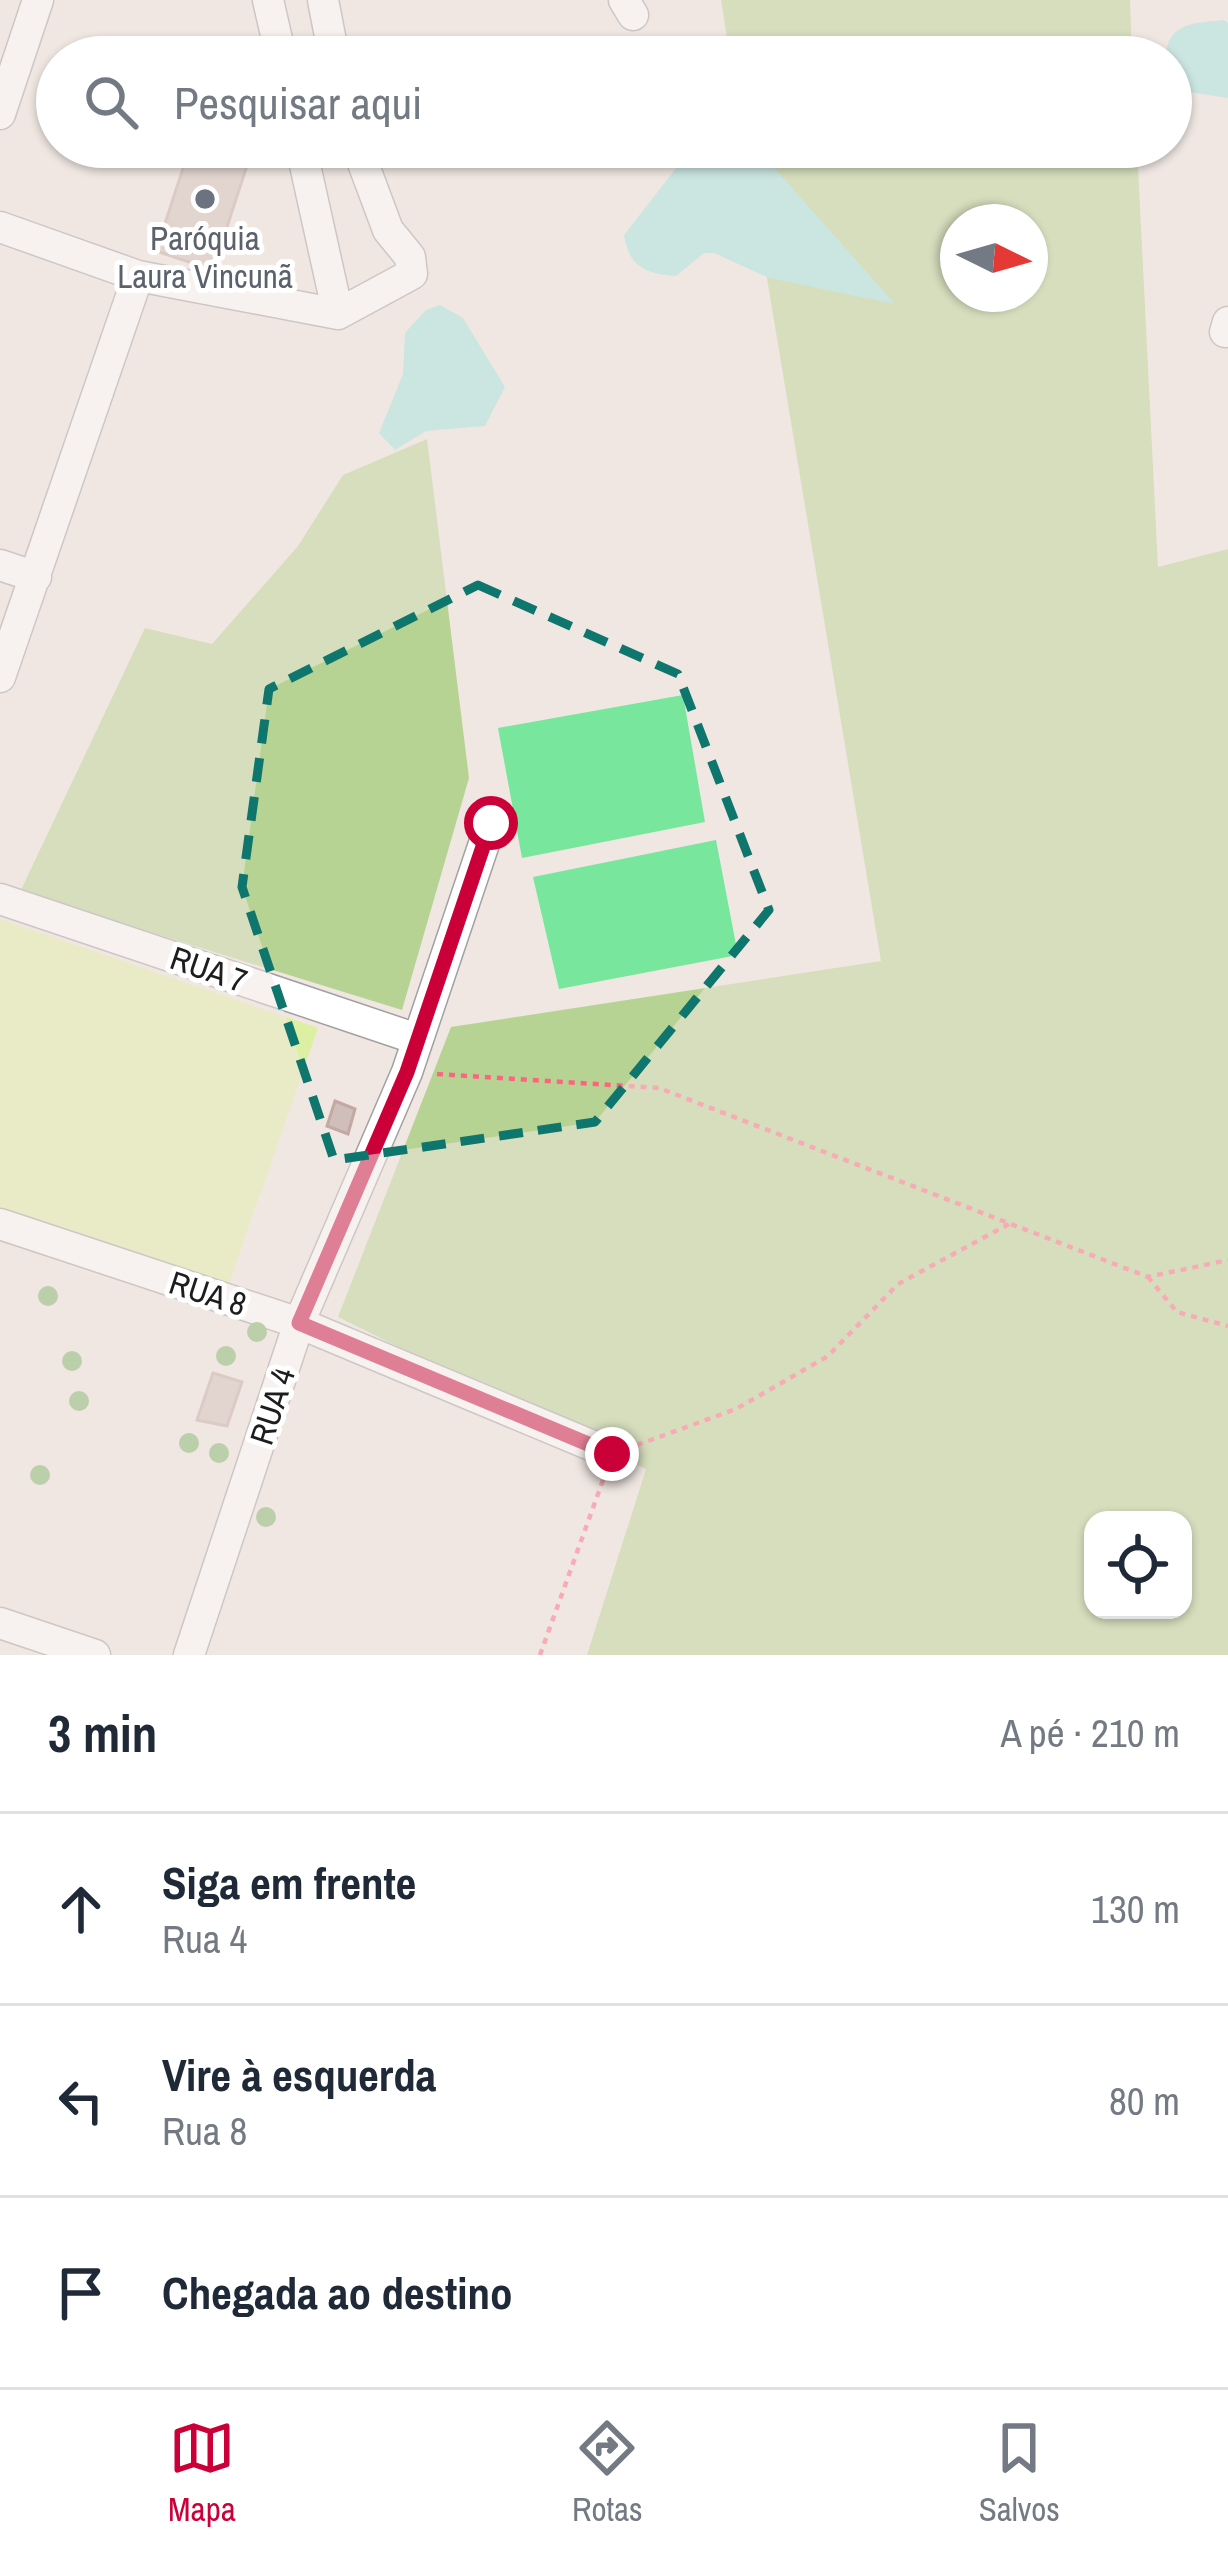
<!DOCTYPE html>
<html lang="pt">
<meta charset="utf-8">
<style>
:root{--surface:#fff;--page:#f2f2f3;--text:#1f2937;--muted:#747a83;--line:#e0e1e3;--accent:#cb0038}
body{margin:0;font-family:"Archivo Narrow",sans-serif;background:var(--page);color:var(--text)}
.controls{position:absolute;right:36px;bottom:36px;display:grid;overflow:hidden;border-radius:24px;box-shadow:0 3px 9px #0004}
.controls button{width:108px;height:108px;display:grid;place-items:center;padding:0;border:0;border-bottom:3px solid var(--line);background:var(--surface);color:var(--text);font:60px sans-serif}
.compass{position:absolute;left:940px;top:204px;width:108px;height:108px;border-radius:50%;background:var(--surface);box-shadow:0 3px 9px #0004;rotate:95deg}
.stop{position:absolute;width:36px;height:36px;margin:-27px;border:9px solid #cb0038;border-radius:50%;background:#fff}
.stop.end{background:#cb0038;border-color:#fff;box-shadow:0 3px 12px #0008}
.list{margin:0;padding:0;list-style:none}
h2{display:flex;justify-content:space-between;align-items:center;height:156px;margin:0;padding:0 48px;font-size:51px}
h2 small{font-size:39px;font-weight:400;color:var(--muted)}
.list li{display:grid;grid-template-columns:78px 1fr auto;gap:36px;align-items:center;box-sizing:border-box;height:192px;padding:0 48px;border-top:3px solid var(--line)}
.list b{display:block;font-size:45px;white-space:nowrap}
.list p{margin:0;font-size:39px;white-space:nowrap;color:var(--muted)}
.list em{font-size:39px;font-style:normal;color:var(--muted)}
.icon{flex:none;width:66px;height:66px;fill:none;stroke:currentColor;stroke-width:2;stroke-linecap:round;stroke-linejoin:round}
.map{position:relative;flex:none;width:1228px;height:1655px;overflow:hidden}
.search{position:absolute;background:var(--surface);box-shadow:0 3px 9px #0004;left:36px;right:36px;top:36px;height:132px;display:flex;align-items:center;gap:30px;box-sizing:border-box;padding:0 42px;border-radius:66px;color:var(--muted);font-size:45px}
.sheet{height:732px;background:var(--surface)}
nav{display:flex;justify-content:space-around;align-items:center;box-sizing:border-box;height:168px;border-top:3px solid var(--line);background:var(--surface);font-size:33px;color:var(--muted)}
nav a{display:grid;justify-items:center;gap:6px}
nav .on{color:var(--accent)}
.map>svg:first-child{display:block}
.grass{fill:#ddefa3}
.forest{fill:#b7d393;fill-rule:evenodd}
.pitch{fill:#78e69d}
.water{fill:#9ee2de}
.building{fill:#d0bebb;stroke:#c3a8a3;stroke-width:3}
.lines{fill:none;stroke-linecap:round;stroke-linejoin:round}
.street-casing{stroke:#a1a1a1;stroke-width:33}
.path{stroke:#ff647f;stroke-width:4.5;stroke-dasharray:6 6;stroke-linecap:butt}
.street{stroke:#fff;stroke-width:30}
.tree{fill:#7bb166}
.route{stroke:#cb0038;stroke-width:15}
.marked{fill:none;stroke:#0f766e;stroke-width:9;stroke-dasharray:24 15;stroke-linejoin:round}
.worship-dot{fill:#6b7280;stroke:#fff;stroke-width:4.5}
.labels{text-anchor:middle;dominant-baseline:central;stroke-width:10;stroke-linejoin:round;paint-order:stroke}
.worship-label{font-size:33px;fill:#5b616d;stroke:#fff}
.street-label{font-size:33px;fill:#1d1d1d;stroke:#fff}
</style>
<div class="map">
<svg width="1228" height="1655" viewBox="0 0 1228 1655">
<rect width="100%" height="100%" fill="#f0e7e2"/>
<path class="grass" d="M0,919L318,1028L229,1283L0,1209Z"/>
<path class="forest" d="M721,0H1130L1132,57H730Z
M745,147H1137L1158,567L1228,549V1655H587L646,1469L338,1317L451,1027L881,961ZM958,222H1030V294H958ZM1093,1520H1183V1610H1093Z
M427,439L469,778L402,1010L20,892L145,628L212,644L298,546L343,475Z"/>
<path class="pitch" d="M683,695L705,822L522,858L498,728Z
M716,840L738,955L559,989L533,877Z"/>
<path class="water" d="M1224,20L1228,23V98L1189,92L1171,68V57H1166C1167,22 1195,23 1224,20Z
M720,147H751L762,154L895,304L769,278L714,253H704L676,276C646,274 629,267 624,235L684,158Z
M440,305L463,318L505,387L485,426L426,431L395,450L379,433L403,374L405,333L426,310Z"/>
<path class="building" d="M190,147H253L213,270L156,251Z
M335,1101L355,1109L348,1134L327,1126Z
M213,1373L242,1382L227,1426L197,1420Z"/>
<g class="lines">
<defs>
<path id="street" d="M268,0L281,57
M323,0L334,57
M624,0L633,15
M0,114L38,0
M301,147L338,314
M0,227L138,276L338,314
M338,314L412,274L410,257L388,230L357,147
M1225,332L1228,322
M0,565L36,577
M0,677L138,276
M0,899L417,1039
M0,1224L299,1323L612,1454
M0,1623L95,1655
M189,1655L299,1323L407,1072L491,823"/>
</defs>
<use href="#street" class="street-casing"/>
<path class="path" d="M437,1074L659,1088L1148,1277L1228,1260
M1148,1277L1177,1312L1228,1326
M637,1445L736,1409L828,1356L898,1284L1009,1224
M540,1655L603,1480"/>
<use href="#street" class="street"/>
</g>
<g class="tree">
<circle cx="48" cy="1296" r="10"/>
<circle cx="257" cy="1332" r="10"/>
<circle cx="226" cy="1356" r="10"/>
<circle cx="72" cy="1361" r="10"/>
<circle cx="79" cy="1401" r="10"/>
<circle cx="189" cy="1443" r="10"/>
<circle cx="219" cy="1453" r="10"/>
<circle cx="40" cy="1475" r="10"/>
<circle cx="266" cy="1517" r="10"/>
</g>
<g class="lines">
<path class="route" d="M491,823L407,1072L299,1323L612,1454"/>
</g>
<path d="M0 0H1228V1655H0ZM478,585L678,674L769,910L595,1122L334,1160L242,887L269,689Z" fill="#f0e7e2" fill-opacity=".55" fill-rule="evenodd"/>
<path class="marked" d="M478,585L678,674L769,910L595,1122L334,1160L242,887L269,689Z"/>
<circle class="worship-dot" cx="205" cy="199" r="12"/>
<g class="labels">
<g class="worship-label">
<text x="205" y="238">Paróquia<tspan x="205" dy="38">Laura Vincunã</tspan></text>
</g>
<g class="street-label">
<text transform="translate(209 969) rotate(19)">RUA 7</text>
<text transform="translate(208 1293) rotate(18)">RUA 8</text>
<text transform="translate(272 1406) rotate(-72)">RUA 4</text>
</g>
</g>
</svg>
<div class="controls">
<button><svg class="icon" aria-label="locate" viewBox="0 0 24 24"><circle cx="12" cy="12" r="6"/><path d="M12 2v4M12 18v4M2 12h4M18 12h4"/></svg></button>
</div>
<svg class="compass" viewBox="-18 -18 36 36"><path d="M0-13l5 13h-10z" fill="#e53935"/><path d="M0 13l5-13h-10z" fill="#747a83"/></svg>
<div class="stop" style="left:491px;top:823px"></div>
<div class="stop end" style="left:612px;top:1454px"></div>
<div class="search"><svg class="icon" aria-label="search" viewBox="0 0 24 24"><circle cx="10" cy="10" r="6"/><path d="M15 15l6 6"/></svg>Pesquisar aqui</div>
</div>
<section class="sheet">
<h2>3 min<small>A pé · 210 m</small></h2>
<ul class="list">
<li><svg class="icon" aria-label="ahead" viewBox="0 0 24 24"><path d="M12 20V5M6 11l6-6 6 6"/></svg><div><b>Siga em frente</b><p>Rua 4</p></div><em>130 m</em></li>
<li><svg class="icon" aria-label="left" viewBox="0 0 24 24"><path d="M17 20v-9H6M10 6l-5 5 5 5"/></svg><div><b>Vire à esquerda</b><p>Rua 8</p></div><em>80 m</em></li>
<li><svg class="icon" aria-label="arrive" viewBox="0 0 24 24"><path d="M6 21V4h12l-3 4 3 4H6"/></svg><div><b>Chegada ao destino</b></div></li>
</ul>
</section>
<nav>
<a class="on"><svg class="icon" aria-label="map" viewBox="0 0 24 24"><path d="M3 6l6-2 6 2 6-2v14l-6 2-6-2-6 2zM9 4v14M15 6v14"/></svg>Mapa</a>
<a><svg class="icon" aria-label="directions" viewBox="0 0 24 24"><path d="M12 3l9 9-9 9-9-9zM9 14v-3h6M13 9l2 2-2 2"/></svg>Rotas</a>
<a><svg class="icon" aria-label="saved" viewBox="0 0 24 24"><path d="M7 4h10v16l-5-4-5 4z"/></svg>Salvos</a>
</nav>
